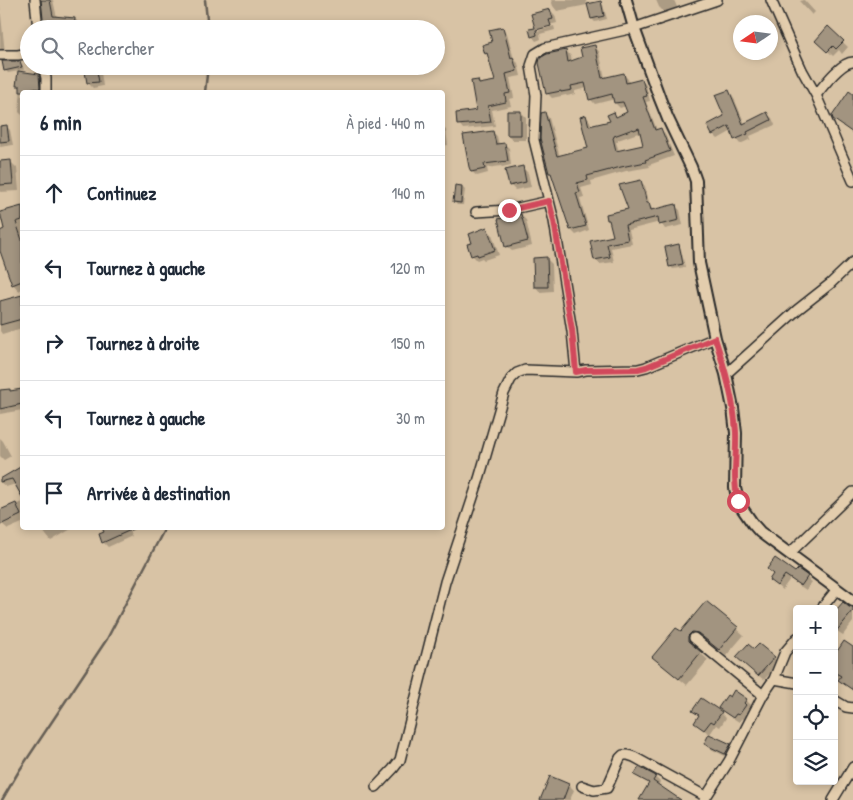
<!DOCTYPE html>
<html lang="fr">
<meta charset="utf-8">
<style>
:root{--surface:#fff;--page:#f2f2f3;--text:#1f2937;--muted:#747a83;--line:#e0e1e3}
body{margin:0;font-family:"Patrick Hand",sans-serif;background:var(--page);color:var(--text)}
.controls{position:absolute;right:15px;bottom:15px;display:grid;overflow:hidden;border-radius:5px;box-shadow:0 2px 8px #0003}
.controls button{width:45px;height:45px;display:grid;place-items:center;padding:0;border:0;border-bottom:1px solid var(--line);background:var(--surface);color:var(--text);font:25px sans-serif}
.compass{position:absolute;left:733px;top:15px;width:45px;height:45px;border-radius:50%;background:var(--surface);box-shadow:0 2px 8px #0003;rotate:257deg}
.stop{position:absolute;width:15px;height:15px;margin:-11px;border:4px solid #d1495b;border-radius:50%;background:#fff}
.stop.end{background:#d1495b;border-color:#fff;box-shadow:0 1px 5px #0008}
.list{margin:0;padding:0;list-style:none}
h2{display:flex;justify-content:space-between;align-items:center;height:65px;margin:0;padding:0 20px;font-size:21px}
h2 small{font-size:16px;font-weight:400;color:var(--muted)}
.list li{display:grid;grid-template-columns:32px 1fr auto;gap:15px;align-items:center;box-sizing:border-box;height:75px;padding:0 20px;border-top:1px solid var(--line)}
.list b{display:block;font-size:19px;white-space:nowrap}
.list em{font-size:16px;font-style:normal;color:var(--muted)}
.icon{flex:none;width:28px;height:28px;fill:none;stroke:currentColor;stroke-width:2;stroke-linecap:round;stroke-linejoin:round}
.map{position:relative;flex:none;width:853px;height:800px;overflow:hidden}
.search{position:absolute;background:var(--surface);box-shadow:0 2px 8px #0003;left:20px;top:20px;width:425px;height:55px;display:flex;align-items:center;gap:12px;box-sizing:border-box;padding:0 18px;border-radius:28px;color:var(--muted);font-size:19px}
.panel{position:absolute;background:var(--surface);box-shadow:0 2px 8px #0003;left:20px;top:90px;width:425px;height:440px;border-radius:5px}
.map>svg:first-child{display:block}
.shadow{fill:#0003;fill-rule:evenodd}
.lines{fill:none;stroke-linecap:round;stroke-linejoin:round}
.stream{stroke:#665f55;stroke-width:2.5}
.building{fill:#a29480;stroke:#2b2b2b;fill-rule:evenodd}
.minor-casing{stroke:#2b2b2b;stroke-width:12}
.tertiary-casing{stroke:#2b2b2b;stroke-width:14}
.minor{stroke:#e3cdad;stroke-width:9}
.tertiary{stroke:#e3cdad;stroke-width:10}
.route{stroke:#d1495b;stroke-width:6}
</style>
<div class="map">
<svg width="853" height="800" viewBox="0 0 853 800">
<rect width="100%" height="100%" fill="#d8c3a5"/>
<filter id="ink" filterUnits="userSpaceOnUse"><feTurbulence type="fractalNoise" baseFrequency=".02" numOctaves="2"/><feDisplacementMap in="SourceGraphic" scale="10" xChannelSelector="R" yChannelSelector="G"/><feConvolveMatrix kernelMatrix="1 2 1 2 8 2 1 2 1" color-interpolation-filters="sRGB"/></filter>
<g filter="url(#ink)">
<path class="shadow" d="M43,0H53L57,18L75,19L80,24L79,29H46Z
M551,0H586L587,5L557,11L553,6Z
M656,0H674L677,7L664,12L659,7Z
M802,0H804L815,12L812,15L800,2Z
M600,2L603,5L607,19L595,22L592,19Z
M0,6L5,53L0,54Z
M550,10L555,15L557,23L538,28V31L554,26L555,30L540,34L541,39L536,41L532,36Z
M502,28L507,33L514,59L518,63L521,76L510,78L514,98L509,99L511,106L492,110L495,126L463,129L459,124L478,110V81L482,85L496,82L490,57L486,53L494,43Z
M828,28L848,47L842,54L839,50L833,56L817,41Z
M594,47L599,51L605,78L624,75L628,79L629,83L641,80L646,85L650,101L646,102L657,130L660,129L665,134L674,156L649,165L650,167L626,171L591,181L592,185L581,188L584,197L580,198L589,230L576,235L571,230L554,177L550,173L544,113L549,118L560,157L589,149L586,116L590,121L592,127L611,122L614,114L617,117L628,113L626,106L620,108L615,103V99L595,104L590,99L587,88L575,91V94L567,96L566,95L552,98L547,93L566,51L571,56L572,62L583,58ZM638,133L639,134H641L644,146L619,151L616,142H618V140Z
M20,62L23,66L24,70L8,73L5,70Z
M68,66H100L103,86L93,88L88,83L86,68L72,70Z
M38,76L43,80L44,92H22V115L19,112L21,89L17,85Z
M728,91L733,96L745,124L767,114L772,118L775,125L750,136L751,139L740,144L736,139L732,131L718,139L713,134L726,117Z
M521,112L526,117V140H513L508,135Z
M6,126L10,130L13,145L0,147V127Z
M442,127L446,130L448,145L442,146Z
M492,132L497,136L499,145L504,144L509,148L511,165L502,167L501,166L487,168L488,173L477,176L472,172Z
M10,161L17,168L19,191L0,192V162Z
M523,168L528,173L531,187L515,190L510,185Z
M640,181L645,186L650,206L653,210L675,206L680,210L683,225L665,229L660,222L629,230L632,244L611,248L614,262L600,264L595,260L592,242L614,237L611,223L608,220L630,210Z
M462,187L465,190L463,205H457L454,202Z
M22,207V289L19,291L13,284L0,247V232L6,230L1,213Z
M521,215L526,220L532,246L512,251L506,246Z
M487,229L492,234L499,255L484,260L482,258L477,260L472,255L474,243Z
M678,246L681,249L685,267L673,269L670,266Z
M547,259L552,264L553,291L540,292L535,286Z
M22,296V328L2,334L0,331V302Z
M9,390L12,392L22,390V410L0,414V392Z
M0,438L3,441L11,456L4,460L0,456Z
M22,467V495L16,484L6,487L0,482V480Z
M22,502V523L8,529L2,524L0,520L1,511Z
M41,528H70L71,529L51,541L46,535Z
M104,528H127L132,536L108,547L103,542L106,533Z
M798,570L812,582L806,590L790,579L782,590L770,580L774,575L796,574Z
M706,602L744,635L726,656L706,640L700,639L695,644V648L708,660L687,685L661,664L681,633Z
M833,607L837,611L849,608H853V622L843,635L834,629V609H831Z
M853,649V691L839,678L837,679L834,677V654Z
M754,651L774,658L779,663L764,680L743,663Z
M746,700L751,705L749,709L750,711L744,720L742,718L739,722L725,713L720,708Z
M694,711L721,713L726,718L720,727L716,725L710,734L701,728L696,723L699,716Z
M706,744L730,745L735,751L731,759L711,749Z
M636,774L655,777L660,782L658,786L678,800H640L650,784L641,779Z
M550,777L569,785L574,790L570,800H543Z"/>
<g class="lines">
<path class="stream" d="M205,0L208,29
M205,92L208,66
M2,800L19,771L107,639L165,528"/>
</g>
<path class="building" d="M41,0H50L53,16L75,18L74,29L44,28Z
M601,1L604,16L591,19L587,4Z
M550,9L553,19L549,20L551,26L536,30L537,35L531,37L529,29L535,28L531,14Z
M828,26L844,41L836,49L833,46L827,52L815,41Z
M503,27L511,58L513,57L517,71L506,74L510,93L505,94L506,102L488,106L491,122L457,125L456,113L471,111L476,110L471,81L478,80L479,84L495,81L487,53L485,54L482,45L492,42L489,30Z
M595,45L602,78L624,73L626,83L642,79L647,96L643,97L655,130L661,128L670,151L645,160L646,162L621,167L587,176L588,180L577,183L580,192L576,193L586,226L570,230L551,173H549L543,150L540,138L541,113L545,112L557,156L588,148L580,117L586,115L589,126L610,121L607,115L614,112L616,117L627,112L623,102L614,103L612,94L589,100L585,83L571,86L572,90L561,92V91L546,94L539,63L540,58L547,54L566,50L568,62L582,57L580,48ZM639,128L643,145L616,151L613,138L614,137V136L633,129L634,130Z
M2,61H20L22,67L4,71Z
M84,66H96L99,82L87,83Z
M18,71L39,74L40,89L32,88L31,92H20V86H16Z
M729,90L743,124L767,112L771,120L747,132L748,134L734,140L729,126L712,135L707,125L724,116L715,95Z
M849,91L853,94V133L833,119L832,116Z
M507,111H521V135H507Z
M7,125L9,141L0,142V126Z
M493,131L496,144L505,143L508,161L484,164L485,169L471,172L469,167L463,135Z
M11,160L13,184L0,185V161Z
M523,166L526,182L509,186L505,170Z
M641,180L647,203H649L651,210L676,204L679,220L659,225L658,217L625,225L628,240L607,244L610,257L594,260L590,241L613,236L609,220H607L606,214L628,209L619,185Z
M455,185L462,186L461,203L453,202Z
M22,206V220L16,222L22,240V281L12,285L0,251V231L4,229L0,212Z
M521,214L528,241L505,247L498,219Z
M487,227L495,250L478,256L477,254L471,256L467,244L472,243L469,234Z
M679,244L683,264L669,267L665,247Z
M547,257L548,287H534L533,258Z
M22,295V319L0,325V301Z
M10,389V391L22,389V404L0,409V390Z
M22,466V497L12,479L0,482V479Z
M16,503L21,515L0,525V510Z
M102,528H135L102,543L99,534L104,532Z
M775,558L795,572L798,569L808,576L801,586L785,575L777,586L769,580L773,574L767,569Z
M706,601L738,627L719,650L698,633L692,632L688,636V641L701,652L679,679L652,657L676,628L681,631Z
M843,602L849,607L853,608V611L834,634V606L837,609Z
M844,641L853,647V690L838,680L841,676L834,672V648L838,650Z
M748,644L754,649L759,644L775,657L758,676L736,657Z
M734,690L747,699L744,703L746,705L739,715L736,714L733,718L718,708L727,695L730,697Z
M701,698L722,712L714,723L711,721L704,730L694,723L699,715L692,711Z
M709,734L731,744L725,754L704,744Z
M639,767L656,776L653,781L681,800H639L649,783L634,775Z
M550,776L569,784L563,800H540Z"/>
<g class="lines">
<defs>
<path id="minor" d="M35,0L38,29
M771,0L802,70L816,95L853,181
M0,55H18L29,53
M43,66L46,78V92
M816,95C824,85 841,62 853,62
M476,212L509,210L549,201
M576,372L572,331L554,221L534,140L536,95L531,66L535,54L545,48L634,28L717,0
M726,374L797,310L830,284L853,262
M790,553L853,492
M821,609L837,589
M694,638L763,695
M774,679L797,683
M834,700L846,707L853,708
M582,786L594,790L607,788L620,758L623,755H628L634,757L705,796
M376,787L393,769L400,760L445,582L479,479L504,393L511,379L517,373L525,370L576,372L586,370L638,369L646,367L715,338
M704,800L729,761L763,695L774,679L785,652L797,638
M833,800L853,767"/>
<path id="tertiary" d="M626,0L634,28L660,99L668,119L691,167L696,181L699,263L715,338L726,374L733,408L736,433L735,488L738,501L742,508L753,524L760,532L853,601"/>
</defs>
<use href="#minor" class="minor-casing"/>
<use href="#tertiary" class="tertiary-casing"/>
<use href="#minor" class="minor"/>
<use href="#tertiary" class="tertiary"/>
</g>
</g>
<g class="lines" filter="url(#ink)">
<path class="route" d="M509,210L549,201L554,221L572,330L576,372L586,370L638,369L646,367L715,338C725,369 734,400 736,432C737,455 732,478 738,501"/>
</g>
</svg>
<div class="controls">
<button>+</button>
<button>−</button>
<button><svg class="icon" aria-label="locate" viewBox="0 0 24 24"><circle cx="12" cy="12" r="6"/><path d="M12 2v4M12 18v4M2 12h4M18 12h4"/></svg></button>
<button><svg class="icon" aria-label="layers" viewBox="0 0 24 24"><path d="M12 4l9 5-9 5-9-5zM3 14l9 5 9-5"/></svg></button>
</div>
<svg class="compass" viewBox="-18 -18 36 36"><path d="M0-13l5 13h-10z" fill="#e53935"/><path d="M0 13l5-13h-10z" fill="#747a83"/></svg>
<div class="stop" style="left:738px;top:501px"></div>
<div class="stop end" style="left:509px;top:210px"></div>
<div class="search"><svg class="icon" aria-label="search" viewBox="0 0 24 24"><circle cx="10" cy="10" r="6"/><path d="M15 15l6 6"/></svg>Rechercher</div>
<section class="panel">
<h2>6 min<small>À pied · 440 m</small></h2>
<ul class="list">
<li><svg class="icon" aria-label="ahead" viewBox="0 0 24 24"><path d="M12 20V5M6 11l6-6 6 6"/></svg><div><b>Continuez</b></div><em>140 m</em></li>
<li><svg class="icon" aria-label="left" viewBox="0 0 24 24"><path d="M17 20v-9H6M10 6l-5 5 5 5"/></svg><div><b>Tournez à gauche</b></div><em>120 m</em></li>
<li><svg class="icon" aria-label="right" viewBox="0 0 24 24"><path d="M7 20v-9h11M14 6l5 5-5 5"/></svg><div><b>Tournez à droite</b></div><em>150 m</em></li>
<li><svg class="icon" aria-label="left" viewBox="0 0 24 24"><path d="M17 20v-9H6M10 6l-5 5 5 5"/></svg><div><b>Tournez à gauche</b></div><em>30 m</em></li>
<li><svg class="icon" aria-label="arrive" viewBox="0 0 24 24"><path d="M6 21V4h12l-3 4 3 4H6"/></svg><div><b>Arrivée à destination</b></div></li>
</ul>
</section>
</div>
